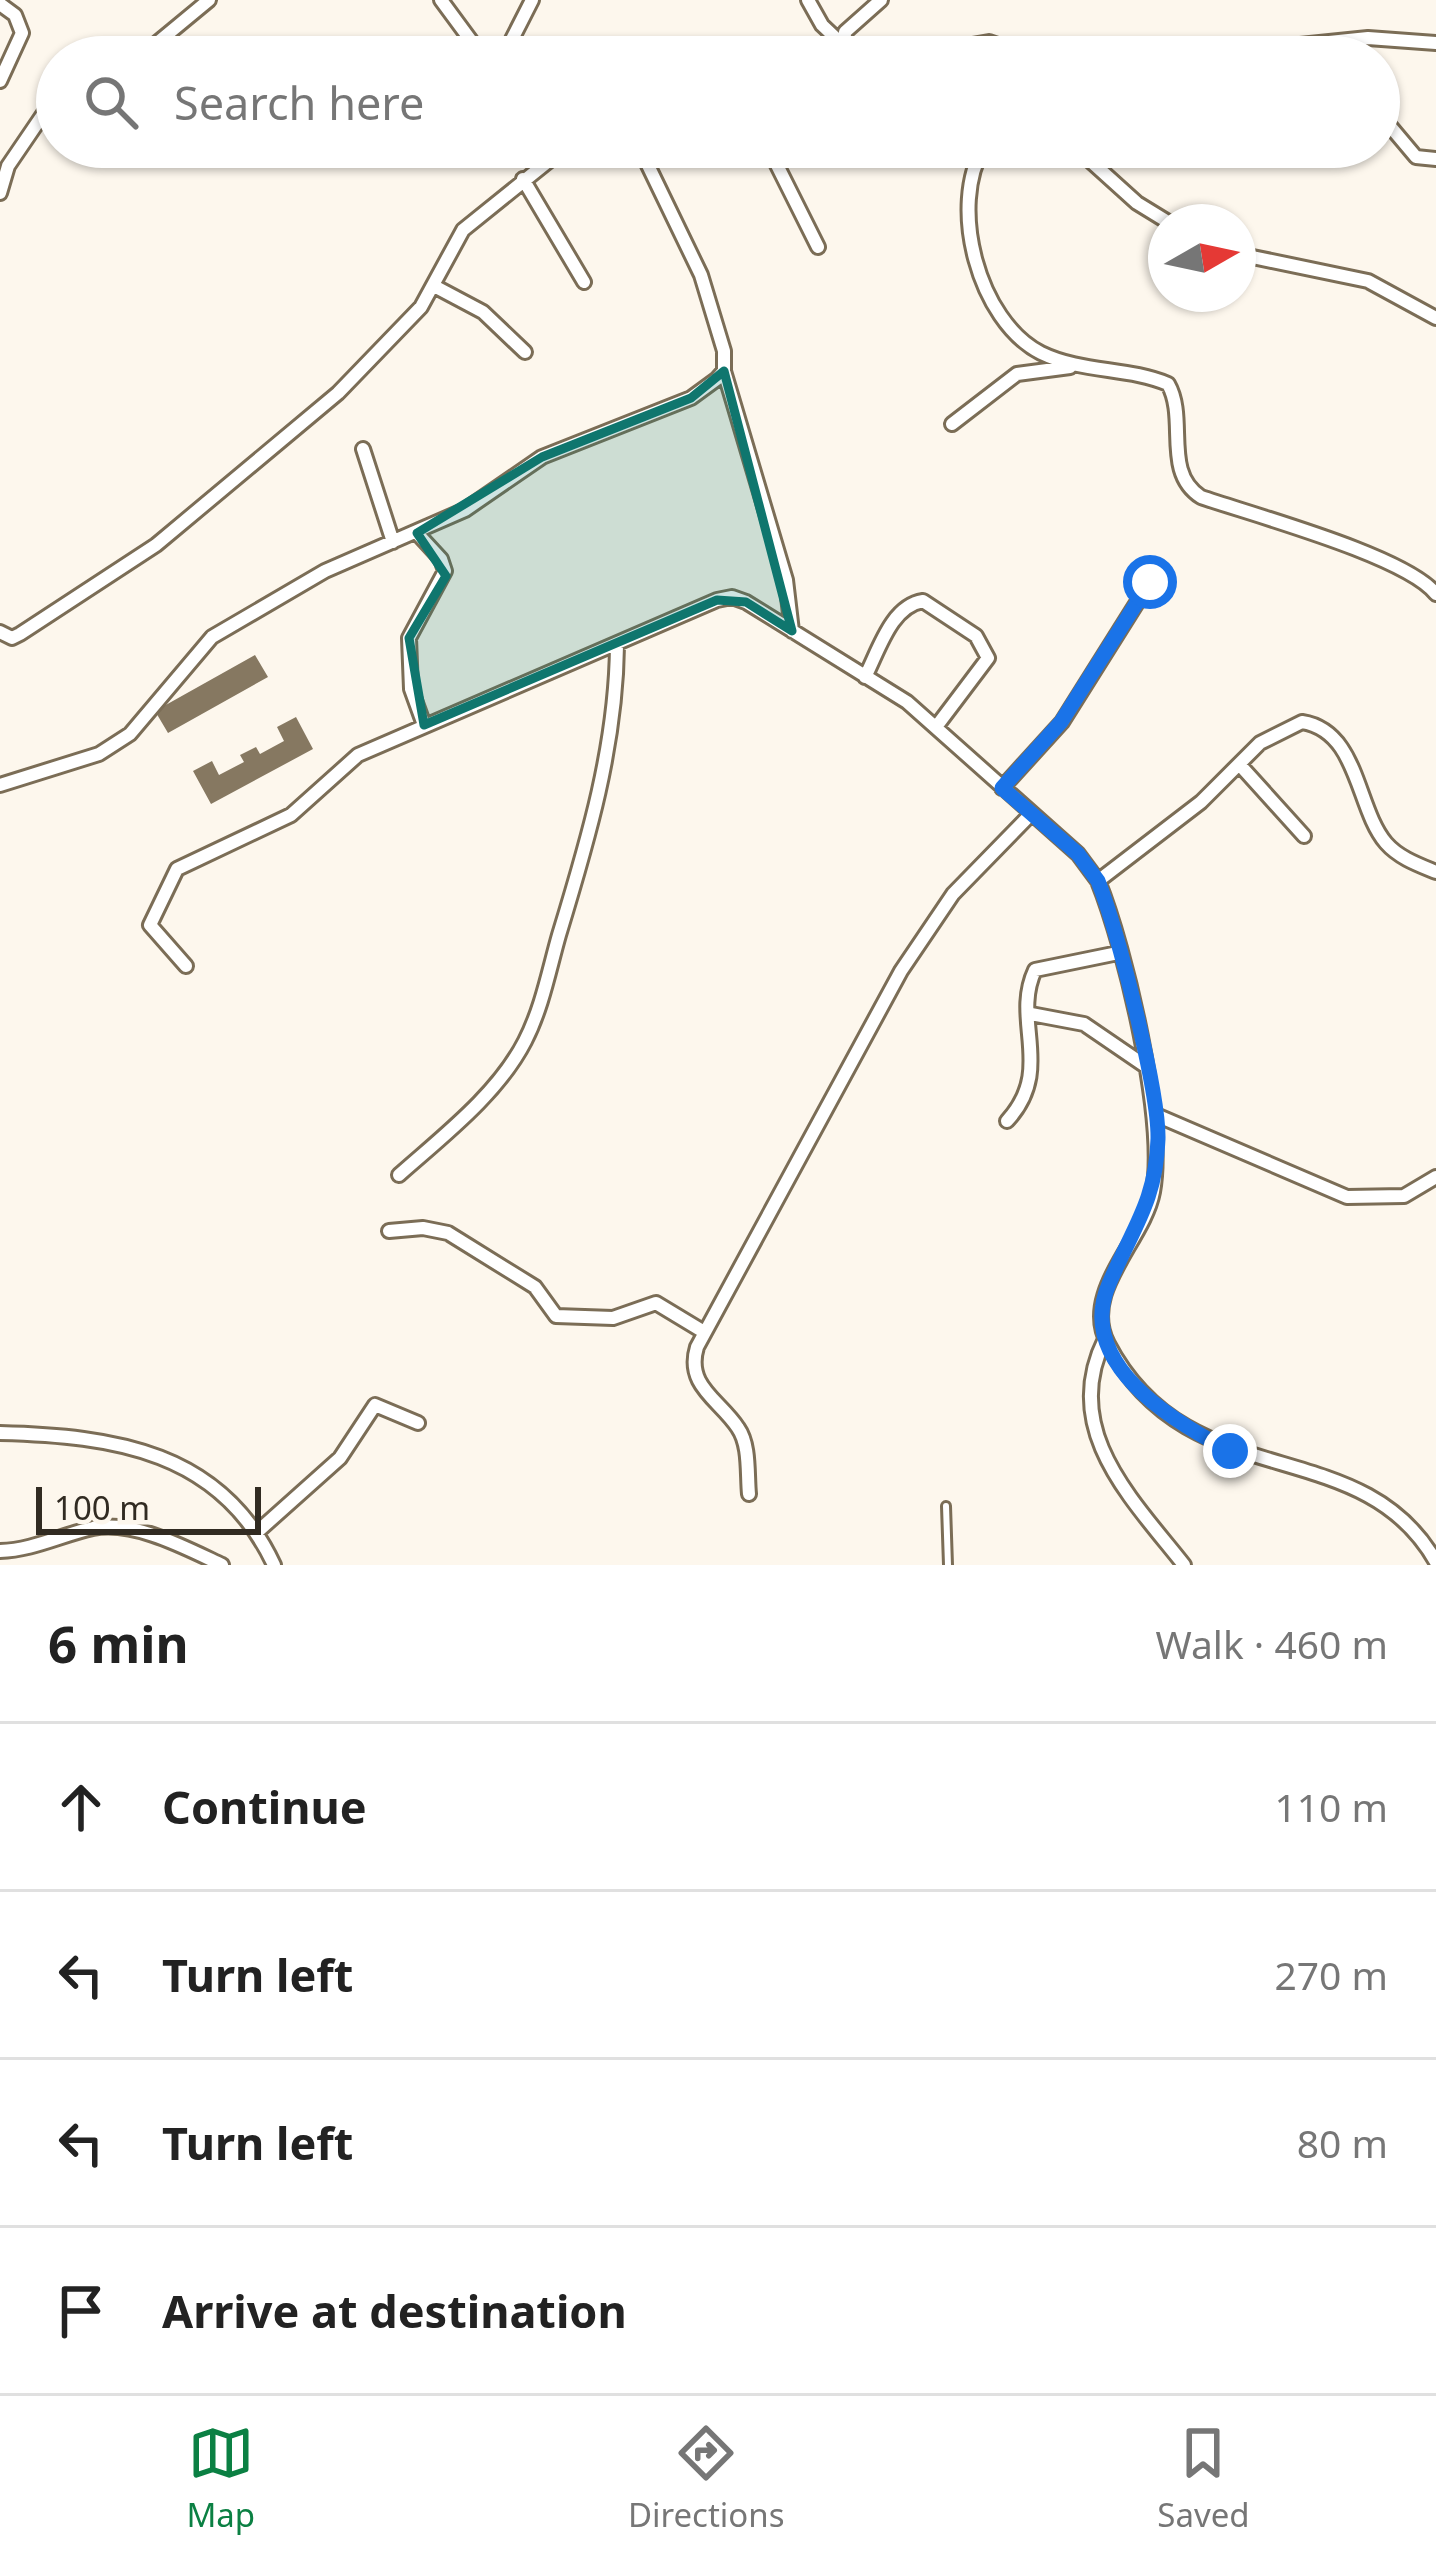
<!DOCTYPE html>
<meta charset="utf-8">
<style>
:root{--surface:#fff;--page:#f6f6f6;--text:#222;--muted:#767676;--line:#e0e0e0;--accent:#0b8043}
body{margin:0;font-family:"Noto Sans",sans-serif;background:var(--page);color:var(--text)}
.compass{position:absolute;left:1148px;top:204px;width:108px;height:108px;border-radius:50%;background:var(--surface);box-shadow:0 3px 9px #0004;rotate:81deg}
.scale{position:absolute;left:36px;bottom:30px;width:225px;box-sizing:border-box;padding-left:12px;border:6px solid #312b22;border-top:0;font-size:33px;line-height:42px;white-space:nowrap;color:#312b22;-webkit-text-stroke:9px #fdf7ed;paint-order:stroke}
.stop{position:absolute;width:36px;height:36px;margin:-27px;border:9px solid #1a73e8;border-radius:50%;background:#fff}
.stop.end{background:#1a73e8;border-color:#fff;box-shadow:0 3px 12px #0008}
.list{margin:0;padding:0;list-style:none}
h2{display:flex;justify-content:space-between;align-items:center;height:156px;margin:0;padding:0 48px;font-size:51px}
h2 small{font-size:39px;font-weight:400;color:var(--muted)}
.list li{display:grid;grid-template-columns:78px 1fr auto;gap:36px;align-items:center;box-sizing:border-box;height:168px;padding:0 48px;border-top:3px solid var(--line)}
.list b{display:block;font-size:45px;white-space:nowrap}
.list em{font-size:39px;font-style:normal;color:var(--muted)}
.icon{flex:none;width:66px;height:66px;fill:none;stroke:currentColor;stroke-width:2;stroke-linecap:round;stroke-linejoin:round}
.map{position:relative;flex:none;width:1436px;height:1565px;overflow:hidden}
.search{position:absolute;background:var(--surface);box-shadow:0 3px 9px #0004;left:36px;right:36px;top:36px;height:132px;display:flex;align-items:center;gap:30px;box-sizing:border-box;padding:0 42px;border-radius:66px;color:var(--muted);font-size:45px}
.sheet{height:828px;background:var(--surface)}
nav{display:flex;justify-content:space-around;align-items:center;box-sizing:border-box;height:168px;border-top:3px solid var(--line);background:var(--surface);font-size:33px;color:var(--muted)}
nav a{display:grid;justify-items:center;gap:6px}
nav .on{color:var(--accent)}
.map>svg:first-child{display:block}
.building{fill:#867861}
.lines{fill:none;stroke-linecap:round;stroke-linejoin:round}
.service-casing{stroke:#7b6d56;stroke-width:12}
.minor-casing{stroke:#7b6d56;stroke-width:18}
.service{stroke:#fff;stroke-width:6}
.minor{stroke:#fff;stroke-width:12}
.route{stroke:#1a73e8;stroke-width:15}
.marked{fill:#0f766e;fill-opacity:0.2;stroke:#0f766e;stroke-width:9;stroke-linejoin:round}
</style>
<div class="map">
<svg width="1436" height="1565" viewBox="0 0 1436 1565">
<rect width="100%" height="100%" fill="#fdf7ed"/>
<path class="building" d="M255,655L268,677L168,733L155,711Z
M296,717L313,749L211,804L193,771L212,761L219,775L244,762L240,755L256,747L260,754L284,741L277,727Z"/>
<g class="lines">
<defs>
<path id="service" d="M946,1506L948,1565"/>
<path id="minor" d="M441,0L483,57
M808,0L822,25L841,43
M0,4L15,15L22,33L0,81
M125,57L157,43L209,0
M503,57L532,0
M844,57L845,32L881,0
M903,57L989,42L1033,57
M1182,57L1368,38L1436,43
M1379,113L1416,157L1436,159
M611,147L645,159L681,147
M768,147L818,247
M984,147C948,205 978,321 1041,353C1082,373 1128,367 1168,384C1188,419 1162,472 1201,497C1253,515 1406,556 1436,594
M1075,147L1137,203L1168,222
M523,179L584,282
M0,193L8,166L57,94
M1238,254L1368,281L1436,318
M434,286L483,312L525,352
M724,371L786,580L792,631
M952,424L1017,374L1070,367
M363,449L393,542
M417,533L441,559L445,571L409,638L411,689L424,725
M0,632L12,638L20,634L156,545L338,393L421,307L463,230L566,147
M865,677C879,650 891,606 923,601L976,636L988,658L936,727
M1239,764L1304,836
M0,785L99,754L130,734L212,637L325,571L465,510L542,457L691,398L717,379L724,371V351L701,275L645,159
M1002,788L1062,722L1150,582
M1098,881L1201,802L1260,743L1302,722C1359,731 1356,808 1386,843C1399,858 1419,865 1436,872
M186,966L150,925L177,869L291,815L358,755L717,600L732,597L746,602L907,702L1078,854L1098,881C1126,950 1166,1121 1153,1192C1144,1241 1080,1292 1108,1344C1189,1499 1361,1429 1436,1562
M1031,1014L1084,1024L1144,1065
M1156,1115L1347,1197L1404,1196L1436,1177
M1007,1121C1055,1069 1011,1021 1035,970L1118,953
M399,1175C443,1136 498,1094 525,1041C542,1008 549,970 559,935C588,840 616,746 617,646
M389,1231L423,1228L448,1233L535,1287L556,1316L613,1318L656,1303L704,1332
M1105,1339C1060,1429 1131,1498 1184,1565
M0,1433C114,1436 221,1451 274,1565
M749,1494C747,1474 750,1445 738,1428C720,1400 685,1386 697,1347L901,971L953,894L1031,814
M256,1533L340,1458L375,1405L418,1423
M0,1551C33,1550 61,1535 93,1528C134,1520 186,1548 222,1565"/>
</defs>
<use href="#service" class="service-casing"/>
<use href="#minor" class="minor-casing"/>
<use href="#service" class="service"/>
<use href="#minor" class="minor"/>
</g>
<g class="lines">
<path class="route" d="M1150,582L1061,722L1002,788L1078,854L1098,881C1117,929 1159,1090 1158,1139C1156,1202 1132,1229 1109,1284C1075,1363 1172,1421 1230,1451"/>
</g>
<path class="marked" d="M724,371L792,631L746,602L717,600L424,725L409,638L446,576L417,533L542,457L691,398Z"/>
</svg>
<svg class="compass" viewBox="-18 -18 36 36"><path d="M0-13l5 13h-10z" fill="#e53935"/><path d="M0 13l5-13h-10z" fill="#767676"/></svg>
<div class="scale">100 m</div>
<div class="stop" style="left:1150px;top:582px"></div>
<div class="stop end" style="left:1230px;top:1451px"></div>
<div class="search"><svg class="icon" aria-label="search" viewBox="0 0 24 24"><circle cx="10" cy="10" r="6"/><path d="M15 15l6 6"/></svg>Search here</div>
</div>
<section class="sheet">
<h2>6 min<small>Walk · 460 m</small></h2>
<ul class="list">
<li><svg class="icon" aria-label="ahead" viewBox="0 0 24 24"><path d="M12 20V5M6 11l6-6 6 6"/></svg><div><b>Continue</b></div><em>110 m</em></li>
<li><svg class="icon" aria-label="left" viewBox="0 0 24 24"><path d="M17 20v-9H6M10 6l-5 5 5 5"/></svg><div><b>Turn left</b></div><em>270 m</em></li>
<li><svg class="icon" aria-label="left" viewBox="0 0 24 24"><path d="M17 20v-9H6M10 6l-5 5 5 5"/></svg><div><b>Turn left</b></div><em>80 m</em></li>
<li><svg class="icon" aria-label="arrive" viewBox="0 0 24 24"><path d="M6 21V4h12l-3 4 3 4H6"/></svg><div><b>Arrive at destination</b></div></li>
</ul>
</section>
<nav>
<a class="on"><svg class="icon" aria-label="map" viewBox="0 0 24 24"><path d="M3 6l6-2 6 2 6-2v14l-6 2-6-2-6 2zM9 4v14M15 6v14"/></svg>Map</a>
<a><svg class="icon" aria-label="directions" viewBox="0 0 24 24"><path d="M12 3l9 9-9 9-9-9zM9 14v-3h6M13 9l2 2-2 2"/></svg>Directions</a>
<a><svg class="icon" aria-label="saved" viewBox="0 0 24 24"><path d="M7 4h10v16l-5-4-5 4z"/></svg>Saved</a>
</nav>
